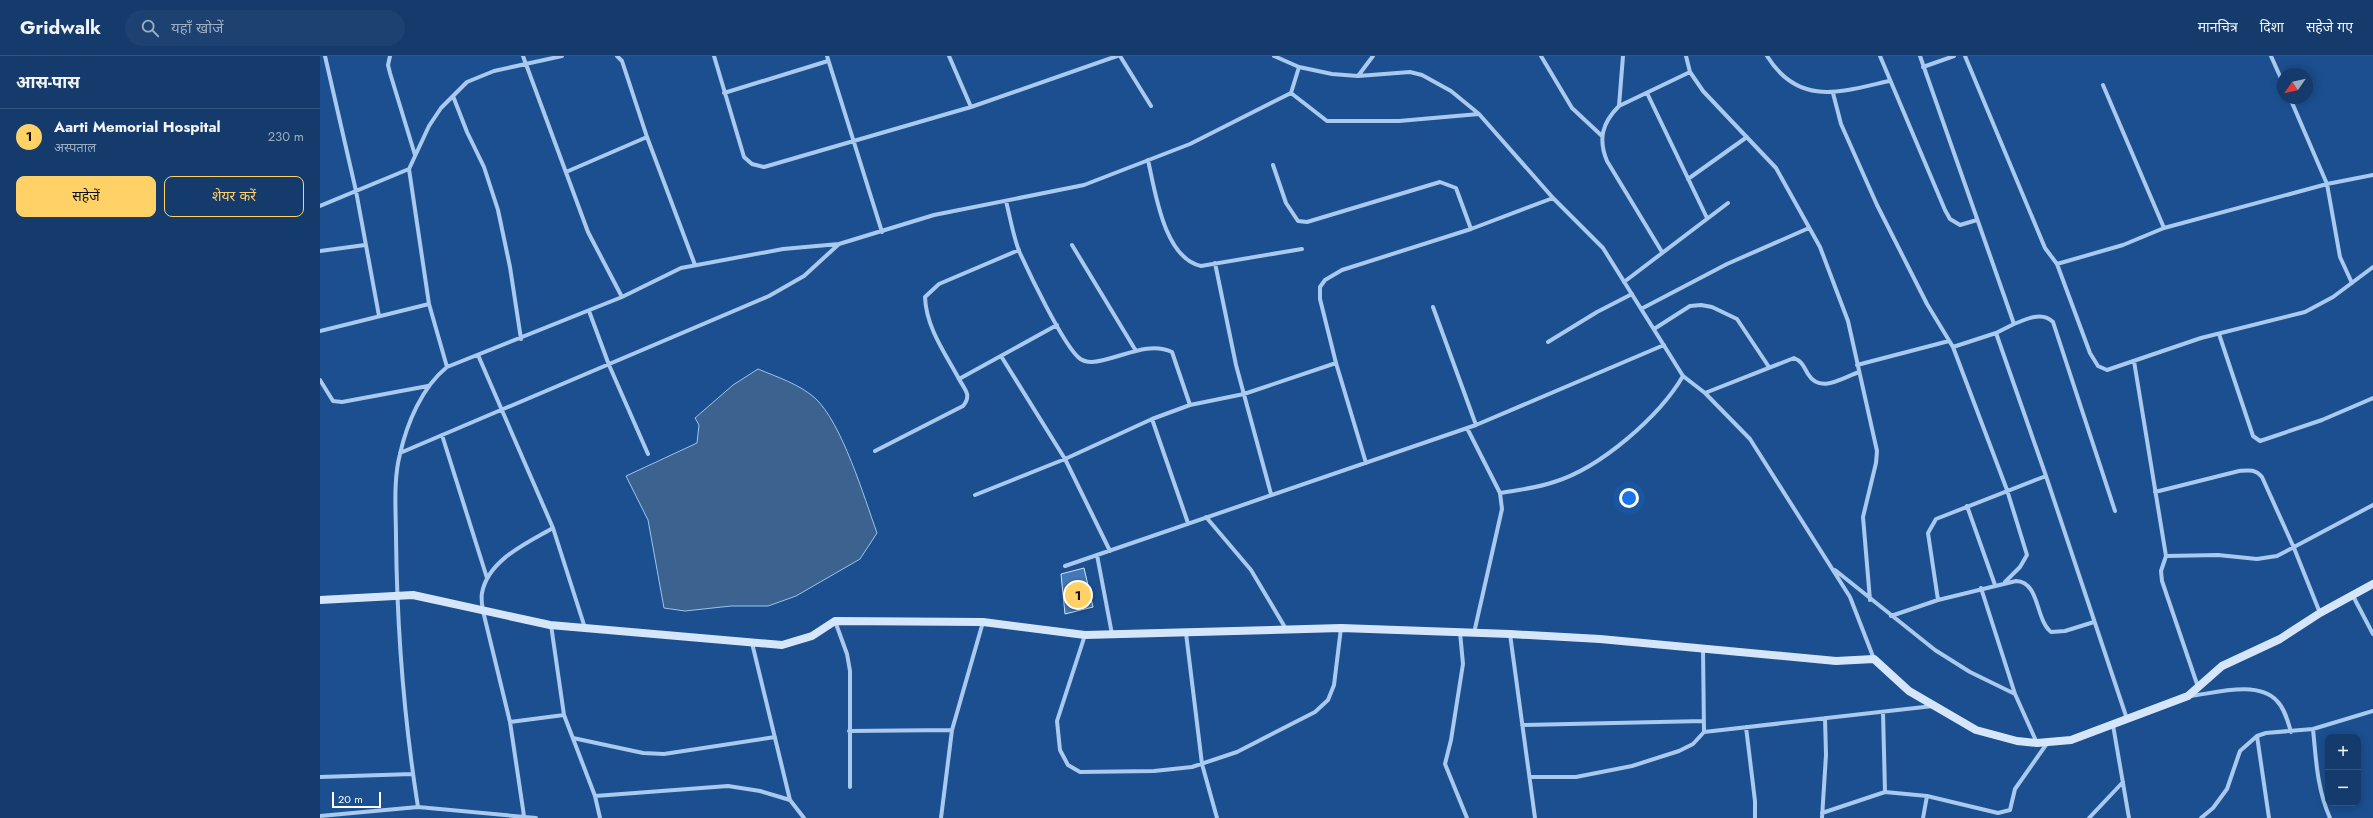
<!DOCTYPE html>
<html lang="hi">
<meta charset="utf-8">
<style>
:root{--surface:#143b6b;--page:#1d4271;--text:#f1f3f6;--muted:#9dadc1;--line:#33557e;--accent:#ffd166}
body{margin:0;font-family:Jost,"Noto Sans Devanagari",sans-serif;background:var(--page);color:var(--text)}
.controls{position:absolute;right:12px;bottom:12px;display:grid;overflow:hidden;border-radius:8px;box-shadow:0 2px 10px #0003}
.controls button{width:36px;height:36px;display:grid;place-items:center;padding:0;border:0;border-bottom:1px solid var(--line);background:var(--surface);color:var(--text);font:20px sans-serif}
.compass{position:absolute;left:1957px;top:12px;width:36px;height:36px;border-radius:50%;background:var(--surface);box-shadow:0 2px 10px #0003;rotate:236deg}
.scale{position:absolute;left:12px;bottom:10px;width:49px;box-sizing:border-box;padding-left:4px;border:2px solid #fff;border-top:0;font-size:11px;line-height:14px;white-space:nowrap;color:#fff;-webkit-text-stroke:3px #1b4f8f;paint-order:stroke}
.you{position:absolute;left:1309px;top:442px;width:14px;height:14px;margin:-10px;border:3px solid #fff;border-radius:50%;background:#1a73e8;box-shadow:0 0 0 6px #1a73e833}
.badge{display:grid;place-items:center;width:26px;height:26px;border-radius:50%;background:var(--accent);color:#111;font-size:13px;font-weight:700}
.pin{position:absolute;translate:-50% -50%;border:2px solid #fff;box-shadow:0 1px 4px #0006}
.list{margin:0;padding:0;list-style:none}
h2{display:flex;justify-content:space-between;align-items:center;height:52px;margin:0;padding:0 16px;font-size:17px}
h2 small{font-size:13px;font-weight:400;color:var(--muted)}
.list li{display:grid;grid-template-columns:26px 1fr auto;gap:12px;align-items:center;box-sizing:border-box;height:56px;padding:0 16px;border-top:1px solid var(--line)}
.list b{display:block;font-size:15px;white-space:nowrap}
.list p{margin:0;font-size:13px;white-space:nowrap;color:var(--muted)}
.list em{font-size:13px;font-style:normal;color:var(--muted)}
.actions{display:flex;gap:8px;padding:12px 16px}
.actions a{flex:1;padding:9px 0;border:1px solid var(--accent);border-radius:8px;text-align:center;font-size:14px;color:var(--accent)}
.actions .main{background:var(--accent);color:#111}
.icon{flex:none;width:22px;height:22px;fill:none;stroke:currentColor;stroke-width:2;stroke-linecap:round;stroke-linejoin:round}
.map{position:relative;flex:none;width:2053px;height:762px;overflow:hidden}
header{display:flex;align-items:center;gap:24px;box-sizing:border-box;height:56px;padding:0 20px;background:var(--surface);border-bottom:1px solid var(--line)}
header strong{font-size:19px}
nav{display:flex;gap:22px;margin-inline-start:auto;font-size:14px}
.search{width:280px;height:36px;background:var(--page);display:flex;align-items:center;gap:10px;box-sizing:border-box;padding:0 14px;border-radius:22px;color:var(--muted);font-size:15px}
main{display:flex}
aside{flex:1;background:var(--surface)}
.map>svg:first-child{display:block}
.water{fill:#3c6290;stroke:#9cc4f0}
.building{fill:#4478b7;stroke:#cfe3fa}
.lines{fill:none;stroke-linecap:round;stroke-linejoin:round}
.street{stroke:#a9c9ee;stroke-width:4}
.secondary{stroke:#d6e6fa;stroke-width:8}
</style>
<header>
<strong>Gridwalk</strong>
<div class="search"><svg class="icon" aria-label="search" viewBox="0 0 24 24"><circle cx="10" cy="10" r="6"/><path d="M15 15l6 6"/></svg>यहाँ खोजें</div>
<nav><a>मानचित्र</a><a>दिशा</a><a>सहेजे गए</a></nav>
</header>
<main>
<aside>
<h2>आस-पास<small></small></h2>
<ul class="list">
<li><span class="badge">1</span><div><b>Aarti Memorial Hospital</b><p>अस्पताल</p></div><em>230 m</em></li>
</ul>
<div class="actions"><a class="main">सहेजें</a><a>शेयर करें</a></div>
</aside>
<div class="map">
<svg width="2053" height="762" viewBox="0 0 2053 762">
<rect width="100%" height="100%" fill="#1b4f8f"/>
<path class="water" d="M438,313C457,321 479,328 495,342C522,367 544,441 557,477L540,503L476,540L448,550H411L365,555L344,552L328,464L306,420L377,387L379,369L375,362L413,329Z"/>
<path class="building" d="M764,512L773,551L745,558L741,518Z"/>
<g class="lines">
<path class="street" d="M5,0L36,135L59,260
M70,0L68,9L70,17L95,99
M203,0L268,176L302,241
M297,0L302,5L327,81L375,209
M394,0L424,101L432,108L444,111L651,51L797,0
M507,0L562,176
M629,0L651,51
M800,0L831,50
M954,0L979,11L1012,18L1038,20L1090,16L1102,19L1131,35L1159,58L1233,142L1283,192L1363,320L1385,337L1430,383L1530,541L1554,603
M1221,0L1252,52L1282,80
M1366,0L1370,16L1383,35L1456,112L1500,191L1528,265L1557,395L1556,407L1543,461L1550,544
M1447,0C1479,51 1521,36 1569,25
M1560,0L1625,154L1630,163L1640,169L1657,164
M1600,0L1694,268L1676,277L1633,291
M1645,0L1725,192L1737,208L1803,189L1844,172L2007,128L2053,119
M1951,0L1963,27
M1603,11L1634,0
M1038,20L1053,0
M1783,29L1844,172
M404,37L508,5
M971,37L1007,65H1079L1159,58
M1327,37L1387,162
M1513,37L1521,68L1557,149L1607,248L1633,291L1687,434L1707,499L1700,511L1685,526
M133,40L147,76L164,111L178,154L190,211L201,283
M1970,42L2007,128L2020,201L2032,227
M1299,50L1303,0
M828,104C835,135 844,202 881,210L982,193
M953,109L966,147L978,165L987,166L1120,126L1136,132L1151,173
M246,116L327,81
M1368,123L1427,81
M686,145C690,161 693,179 699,195C709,217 742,286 758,301C762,305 767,306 772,306C798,304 827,284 852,296L870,349
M0,150L89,113
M752,189L816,295
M0,195L45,189
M1342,196L1287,105C1278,83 1282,67 1299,50L1370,16
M895,207L916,309L951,438
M1737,208L1770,297L1778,310L1787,314L1881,282L1985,256L2013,241L2053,211
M1304,226L1408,147
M1113,251L1156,369
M1321,253L1407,208L1489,172
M269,255L289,309L328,398
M1694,268C1707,263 1722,255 1733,266L1795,455
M1334,273L1370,250L1381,249L1392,251L1417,263L1449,311
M0,275L109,248
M1676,277L1726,420L1807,663
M1899,278L1933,380L1940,385L2002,364L2053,342
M1228,286L1277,256L1312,238
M158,299L233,472L265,572
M681,300L745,403L790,495
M1814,305L1846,500L1841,515L1842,525L1878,631
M1537,309L1629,285
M127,311L109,248L89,113L109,70L121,52L147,26L174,15L242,0
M639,323C625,297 606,271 605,241L619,228L699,194
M0,324L13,345L22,346L108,330
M1385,337L1474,302C1482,305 1484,311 1488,318C1500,338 1522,322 1539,316
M832,363L868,467
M1147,372L1180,437L1182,453L1154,577
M122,379L167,522
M555,395L643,350C652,339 645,334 639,323L737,269
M80,397L449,240L484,220L519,188
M1046,407L1016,307L1000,243V231L1005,224L1022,214L1151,173L1233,142
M1835,436L1919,415C1930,414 1935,413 1942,421L1974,492L2000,557
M1180,437C1198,434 1217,432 1234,426C1280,412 1339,361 1363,320
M655,439L745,403L832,363L870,349L924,338L1016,307
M1647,450L1675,529
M886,461L931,514L966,573
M777,499L792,578
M1846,500L1898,499L1937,503L1957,500L2053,449
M745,510L1156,369L1344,289
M1515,514L1615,594L1650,616L1695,638
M1661,532L1695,638L1717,687
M2033,540L2053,578
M1618,544L1608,477L1616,463L1726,420
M1571,560L1618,544L1696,525C1720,526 1715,563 1731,576L1745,575L1774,566
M515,565L527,598L530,615V731
M231,569L244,659L275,740L280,762
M1140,576L1143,608L1131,684L1125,708L1147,762
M866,577L882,708L897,762
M1190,578L1215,762
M765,579L737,665L740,694L748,709L760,716L834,715L872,711L917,696L995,656L1008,644L1014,629L1021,572
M432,587L470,744L484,762
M1383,592L1384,676L1613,650
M1871,640C1895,637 1938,624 1957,645C1965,653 1968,666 1971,676
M1563,656L1565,736
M190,666L244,659
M1202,669L1384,665
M1793,669L1809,762
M1426,671L1435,745V762
M1993,673C1996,703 1997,733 2010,762
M529,675L632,674
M1937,680L1949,762
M253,682L323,697L344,698L455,681
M0,721L93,718
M1210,721H1256L1312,710L1359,695L1373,688L1384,676
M275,740L408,730L440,735L470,744
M98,751C84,663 77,571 76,482C76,455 73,425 80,398C87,367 102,331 127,311L302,241L361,212L463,193L519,188L614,159L764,129L870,88L971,37L979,11
M1502,757L1565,736L1607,740L1678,757L1690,754L1695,733L1728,686
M0,760L98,751L216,762
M204,760L190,666L163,555C162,549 161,542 162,537C168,504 207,487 233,472
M621,762L632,674L663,566
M1502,762L1506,699L1505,662
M1603,762L1607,740
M1769,762L1803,726
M1881,762L1893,752L1907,733L1920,695L1937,680L1946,677L1993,673L2053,655"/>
<path class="secondary" d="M0,544L93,539L230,569L462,589L492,580L515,565L663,566L765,579L1021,572L1190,578L1280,583L1516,605L1554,603L1589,635L1656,674L1697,685L1717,687L1751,684L1868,640L1902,610L1960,583L2000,557L2053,528"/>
</g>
</svg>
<div class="controls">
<button>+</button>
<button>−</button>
</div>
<svg class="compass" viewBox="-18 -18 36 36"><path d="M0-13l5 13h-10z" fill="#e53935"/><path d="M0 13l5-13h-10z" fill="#9dadc1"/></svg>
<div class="scale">20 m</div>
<div class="you"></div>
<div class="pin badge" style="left:758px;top:539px">1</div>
</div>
</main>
